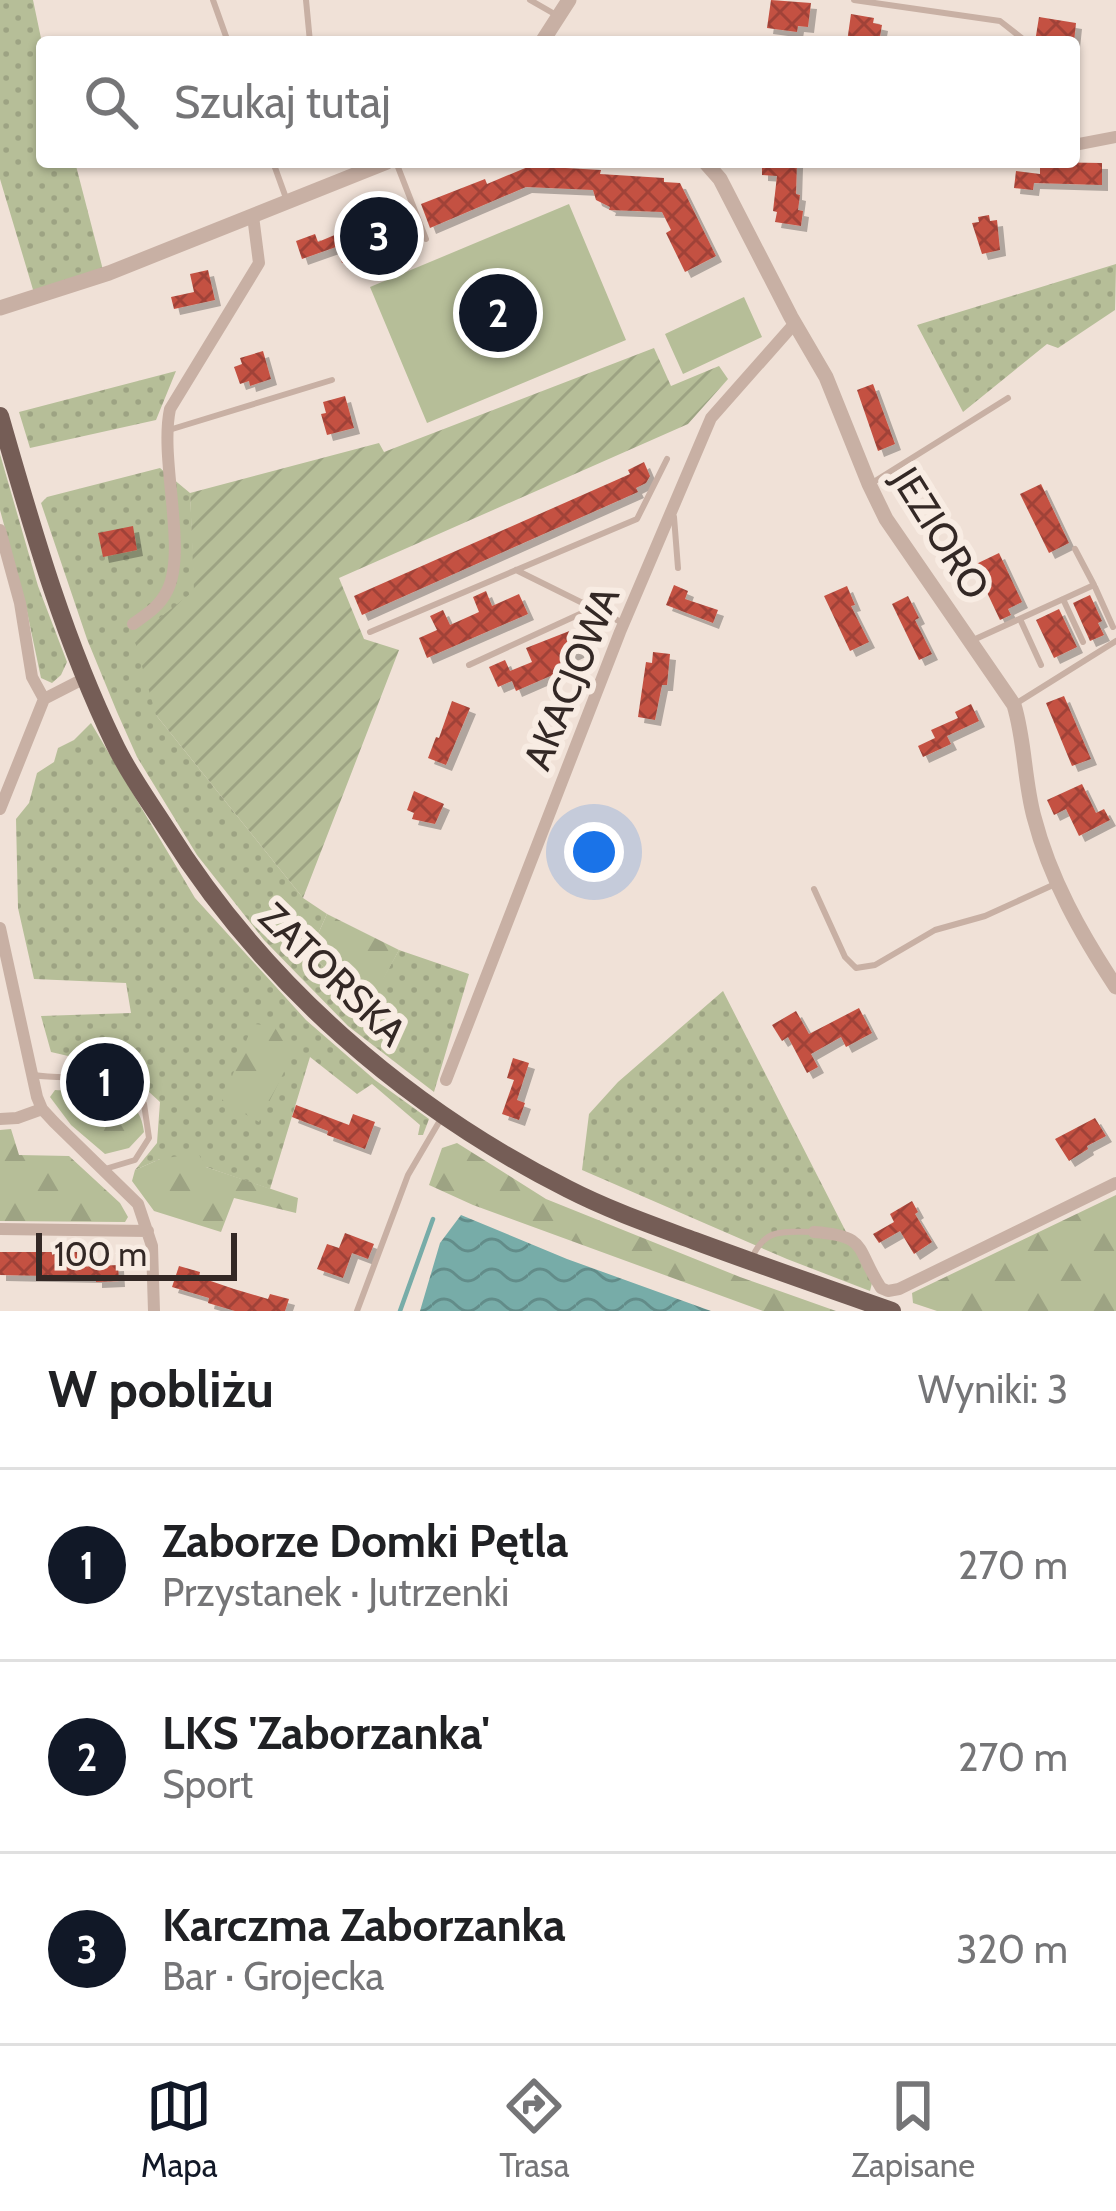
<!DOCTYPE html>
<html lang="pl">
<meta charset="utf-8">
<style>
:root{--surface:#fff;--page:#f6f6f6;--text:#202124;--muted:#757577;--line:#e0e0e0;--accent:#111827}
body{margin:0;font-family:Cabin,sans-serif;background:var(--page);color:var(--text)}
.scale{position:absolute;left:36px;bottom:30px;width:201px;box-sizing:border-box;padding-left:12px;border:6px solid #332825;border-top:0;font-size:33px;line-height:42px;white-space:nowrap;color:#332825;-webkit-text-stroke:9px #f8ece3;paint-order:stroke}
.you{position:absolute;left:594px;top:852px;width:42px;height:42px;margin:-30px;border:9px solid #fff;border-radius:50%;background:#1a73e8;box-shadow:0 0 0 18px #1a73e833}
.badge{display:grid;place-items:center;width:78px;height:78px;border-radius:50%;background:var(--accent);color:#fff;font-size:39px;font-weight:700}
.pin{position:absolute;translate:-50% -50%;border:6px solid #fff;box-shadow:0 3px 12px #0006}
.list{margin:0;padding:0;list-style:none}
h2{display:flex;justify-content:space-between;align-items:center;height:156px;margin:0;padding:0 48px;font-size:51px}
h2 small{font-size:39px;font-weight:400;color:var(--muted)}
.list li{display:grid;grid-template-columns:78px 1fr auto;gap:36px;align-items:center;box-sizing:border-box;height:192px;padding:0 48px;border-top:3px solid var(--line)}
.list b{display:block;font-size:45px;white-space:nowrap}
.list p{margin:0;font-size:39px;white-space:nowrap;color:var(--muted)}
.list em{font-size:39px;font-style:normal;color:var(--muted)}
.icon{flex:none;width:66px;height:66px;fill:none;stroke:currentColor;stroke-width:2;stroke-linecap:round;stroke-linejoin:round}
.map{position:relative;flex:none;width:1116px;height:1311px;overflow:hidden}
.search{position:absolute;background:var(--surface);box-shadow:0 3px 9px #0004;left:36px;right:36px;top:36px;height:132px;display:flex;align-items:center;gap:30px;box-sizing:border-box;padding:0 42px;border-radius:12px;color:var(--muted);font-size:45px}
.sheet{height:732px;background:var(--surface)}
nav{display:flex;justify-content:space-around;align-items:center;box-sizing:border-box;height:168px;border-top:3px solid var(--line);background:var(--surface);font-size:33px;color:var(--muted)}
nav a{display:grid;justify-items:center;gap:6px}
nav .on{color:var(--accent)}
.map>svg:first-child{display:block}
.grass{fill:url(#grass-dots)}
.forest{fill:url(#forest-firs)}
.garden{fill:url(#garden-furrows)}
.pitch{fill:#b6be98}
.water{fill:url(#water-waves)}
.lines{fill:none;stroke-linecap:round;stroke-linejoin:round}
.stream{stroke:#77aca8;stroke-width:4.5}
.building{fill:url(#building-cross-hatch);filter:url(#shadow)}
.service{stroke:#c8b0a4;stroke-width:6}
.minor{stroke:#c8b0a4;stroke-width:12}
.tertiary{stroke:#c8b0a4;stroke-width:15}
.primary{stroke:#755d56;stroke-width:18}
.labels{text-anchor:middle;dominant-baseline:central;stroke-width:12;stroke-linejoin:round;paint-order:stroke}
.street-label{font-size:39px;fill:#332825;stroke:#f8ece3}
</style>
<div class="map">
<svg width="1116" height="1311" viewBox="0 0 1116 1311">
<defs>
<pattern id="grass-dots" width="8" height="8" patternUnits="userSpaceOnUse" patternTransform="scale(3)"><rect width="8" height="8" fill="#b6be98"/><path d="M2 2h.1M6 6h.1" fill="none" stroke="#9da383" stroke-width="1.8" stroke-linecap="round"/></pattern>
<pattern id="forest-firs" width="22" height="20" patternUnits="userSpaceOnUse" patternTransform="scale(3)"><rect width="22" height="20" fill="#b6be98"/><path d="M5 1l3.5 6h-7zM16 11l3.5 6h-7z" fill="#9da383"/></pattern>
<pattern id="garden-furrows" width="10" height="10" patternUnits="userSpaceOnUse" patternTransform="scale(3)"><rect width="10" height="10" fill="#b6be98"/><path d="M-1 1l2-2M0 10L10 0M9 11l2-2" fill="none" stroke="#9da383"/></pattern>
<pattern id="water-waves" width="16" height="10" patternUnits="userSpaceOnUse" patternTransform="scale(3)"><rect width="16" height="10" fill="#77aca8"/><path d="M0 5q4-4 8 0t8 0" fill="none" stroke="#628c89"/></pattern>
<pattern id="building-cross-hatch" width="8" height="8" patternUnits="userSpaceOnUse" patternTransform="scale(3)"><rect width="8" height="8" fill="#c45142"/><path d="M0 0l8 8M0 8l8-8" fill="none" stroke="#a04337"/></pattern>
<filter id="shadow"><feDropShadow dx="6" dy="6" stdDeviation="0" flood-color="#0004"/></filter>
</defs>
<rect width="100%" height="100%" fill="#f0e1d7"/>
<path class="grass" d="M0,0H33L42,43V162H75L103,270L34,293L0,179Z
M1116,264L1115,310L1058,348L1047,344L963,412L917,325Z
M176,371L156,420L30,448L19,412Z
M0,454L38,586L67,662L61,675L52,683L41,678L25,602L0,510Z
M160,468L190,493L195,591L156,715L303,898L327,914L309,954L368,1005L399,950L469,974L434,1092L348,1026L264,940L197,855L137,757L117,712L87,639L41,503L47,497Z
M91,723L195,898L306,1020L375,1080L429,1119L423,1135H418L420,1125L372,1084L357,1094L310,1057L270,1189L206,1167L160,1159L135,1170L157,1143L160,1102L124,1069L51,1052L41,1016L131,1013L126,983L34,979L18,908L16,819L29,803L37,773L54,762L58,748L74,740Z
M723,991L866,1271L872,1283L870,1291L787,1259L582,1170L589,1114L618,1082Z"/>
<path class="forest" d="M327,914L399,950L369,1006L309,954Z
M253,1024L274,1026L292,1056L259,1122L222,1101Z
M55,1090C90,1092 140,1087 144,1132L129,1148L105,1154L71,1125L50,1097Z
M11,1129L19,1155L69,1156L120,1203L128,1217L125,1222L0,1221V1130Z
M457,1143L546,1199L740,1277L836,1311H763L473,1205L429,1185L442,1148Z
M198,1153L206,1167L298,1198L296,1213L234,1198L221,1232L154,1211L132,1181L135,1170L160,1159Z
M1116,1195V1311H937L913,1303L912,1293Z"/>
<path class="garden" d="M654,348L671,386L719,366L728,379L688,424L339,578L364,639L399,650L303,898L156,715L134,638L194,591L190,493L379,443L384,452Z"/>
<path class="pitch" d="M569,204L626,340L427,423L370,287Z
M744,297L762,337L683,374L665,334Z"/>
<path class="water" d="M461,1215L567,1259L711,1311H420L440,1243Z"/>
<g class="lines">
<path class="stream" d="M400,1311L433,1219"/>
</g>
<path class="building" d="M771,0L811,3L808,27L798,26L797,32L767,28Z
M851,14L874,18L873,23L882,25L879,42H847Z
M1039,17L1076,23L1074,42H1035Z
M762,162H797L796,194L800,195L798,210L803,211L801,226L775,222L777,212L773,211L777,176L762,175Z
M1040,162L1102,163V185L1034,183L1033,190L1014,188L1016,171L1040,174Z
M530,166L601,170L600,174L664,178V182L680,183L716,256L685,272L666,233L671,230L662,212L609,210L610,207L596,200L593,190L526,187L430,228L421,204L485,179L487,184Z
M399,208L401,212L407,210L415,232L342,263L336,247L302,259L296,241L315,234L318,242Z
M989,215L990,221L997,220L1000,250L982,254L972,223L979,222L978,217Z
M208,270L215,300L174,309L171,297L194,292L190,274Z
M263,351L271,379L250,386L249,381L240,384L234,367L242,364L240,358Z
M873,384L895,444L878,451L857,390Z
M345,396L354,428L327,435L321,414L326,413L323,402Z
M644,462L650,476L646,483L636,488L638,492L362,615L354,596L630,474L628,470Z
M1041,484L1069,543L1049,553L1020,494Z
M133,526L137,550L103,557L98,533Z
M999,553L1022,602L1008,609L1011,615L1000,620L974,565Z
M674,585L688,591L685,599L718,610L713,623L666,605Z
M847,586L855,605L851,606L869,642L850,651L824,596Z
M486,591L492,606L519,594L528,614L427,658L419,638L437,630L430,616L443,610L450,625L479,612L473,597Z
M1090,595L1102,621L1098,623L1104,635L1090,641L1073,603Z
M908,596L919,618L915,620L932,654L919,660L892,604Z
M1059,609L1077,647L1054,658L1036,620Z
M572,630L580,651L567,657L571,667L516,691L512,681L498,687L489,667L505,660L510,671L532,662L526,648Z
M653,652L670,654L667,685H662L655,720L638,717L646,662L652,663Z
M1064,696L1091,759L1072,766L1046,703Z
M452,701L470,708L446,765L428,758L436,737L439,738Z
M971,704L979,721L947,736L951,744L923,757L918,746L935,738L931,730L958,718L955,712Z
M1082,784L1096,813L1104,809L1110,820L1079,836L1066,809L1054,815L1047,800Z
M414,791L444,804L435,824L412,819L414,813L407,810Z
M859,1008L872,1033L846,1047L841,1037L811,1054L818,1067L807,1073L788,1037L782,1041L772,1025L796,1011L809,1034Z
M513,1058L529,1063L517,1100L525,1103L519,1120L502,1114L514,1080L507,1078Z
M296,1105L349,1125L353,1114L375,1122L365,1149L327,1135L328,1131L292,1117Z
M1095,1118L1106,1136L1087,1146L1088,1149L1069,1161L1055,1139Z
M912,1201L918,1212L915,1214L932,1242L914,1254L900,1231L879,1243L873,1234L894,1222L890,1214Z
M345,1233L374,1244L368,1259L352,1253L343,1278L317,1269L327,1244L339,1248Z
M0,1252H77V1267L118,1265L119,1281L96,1282V1277L0,1275Z
M179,1266L200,1272L199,1277L234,1289L268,1299L270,1294L289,1299L285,1311H235L208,1303L209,1298L172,1287Z"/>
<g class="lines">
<path class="service" d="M213,0L228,42
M306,0L310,42
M530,0L558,16
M854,0L1000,21L1023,39
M273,162L286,198
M396,162L426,239
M169,430L332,380
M872,483L1008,398
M674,517L678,568
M516,570L621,622
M1095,587L1113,627
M1063,599L1083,642
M1020,619L1041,665
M370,632L637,519L667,459
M971,641L1094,585L1075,549
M469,665L593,608
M1017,703L1116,641
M814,889L845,957L856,968L875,965L935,930L985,916L1053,885
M34,1075C61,1080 96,1073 121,1085C129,1089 137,1099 144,1104L149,1138L135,1160L105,1169
M752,1258C765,1227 784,1232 814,1232
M357,1311L408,1175L442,1117"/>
<path class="minor" d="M1074,145L1116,137
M0,530L20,603L32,677L44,699
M133,624C147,614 159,607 167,591C188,551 159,460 170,409L259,263L253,216
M0,809L44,699L85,678
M0,928L37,1097L42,1109L54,1122L138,1204L152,1246L154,1311
M446,1080L620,632L711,418L795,323
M0,1119L17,1118L42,1109
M0,1229L148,1231
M814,1232C869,1236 855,1248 881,1288L888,1291L899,1289L1116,1183"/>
<path class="tertiary" d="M542,42L569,0
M705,162L720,179L791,317L826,377L869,484L886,519L1014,705C1025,741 1024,780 1034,817C1050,879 1081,934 1116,987
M0,308L109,273L387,162"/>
<path class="primary" d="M0,416C32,527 63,638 114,743C128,773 148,800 166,828C263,983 405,1107 568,1189C609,1210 652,1225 695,1241C760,1265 826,1288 892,1311"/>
</g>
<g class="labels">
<g class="street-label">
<text transform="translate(941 533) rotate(58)">JEZIORO</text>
<text transform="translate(571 678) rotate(-68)">AKACJOWA</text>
<text transform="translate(333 974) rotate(44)">ZATORSKA</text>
</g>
</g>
</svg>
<div class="scale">100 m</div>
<div class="you"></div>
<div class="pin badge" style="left:105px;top:1082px">1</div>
<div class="pin badge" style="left:498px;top:313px">2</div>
<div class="pin badge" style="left:379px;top:236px">3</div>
<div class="search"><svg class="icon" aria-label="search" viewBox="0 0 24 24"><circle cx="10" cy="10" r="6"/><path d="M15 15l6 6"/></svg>Szukaj tutaj</div>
</div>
<section class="sheet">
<h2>W pobliżu<small>Wyniki: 3</small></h2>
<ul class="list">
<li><span class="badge">1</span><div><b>Zaborze Domki Pętla</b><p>Przystanek · Jutrzenki</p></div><em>270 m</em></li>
<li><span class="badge">2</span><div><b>LKS 'Zaborzanka'</b><p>Sport</p></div><em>270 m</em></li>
<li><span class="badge">3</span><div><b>Karczma Zaborzanka</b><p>Bar · Grojecka</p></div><em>320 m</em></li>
</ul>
</section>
<nav>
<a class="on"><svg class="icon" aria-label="map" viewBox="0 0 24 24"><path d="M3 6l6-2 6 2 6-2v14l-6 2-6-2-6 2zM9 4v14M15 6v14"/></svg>Mapa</a>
<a><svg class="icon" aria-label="directions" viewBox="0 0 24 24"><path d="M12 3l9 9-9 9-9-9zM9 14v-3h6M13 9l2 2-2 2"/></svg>Trasa</a>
<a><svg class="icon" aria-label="saved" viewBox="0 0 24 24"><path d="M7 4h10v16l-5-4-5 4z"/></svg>Zapisane</a>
</nav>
